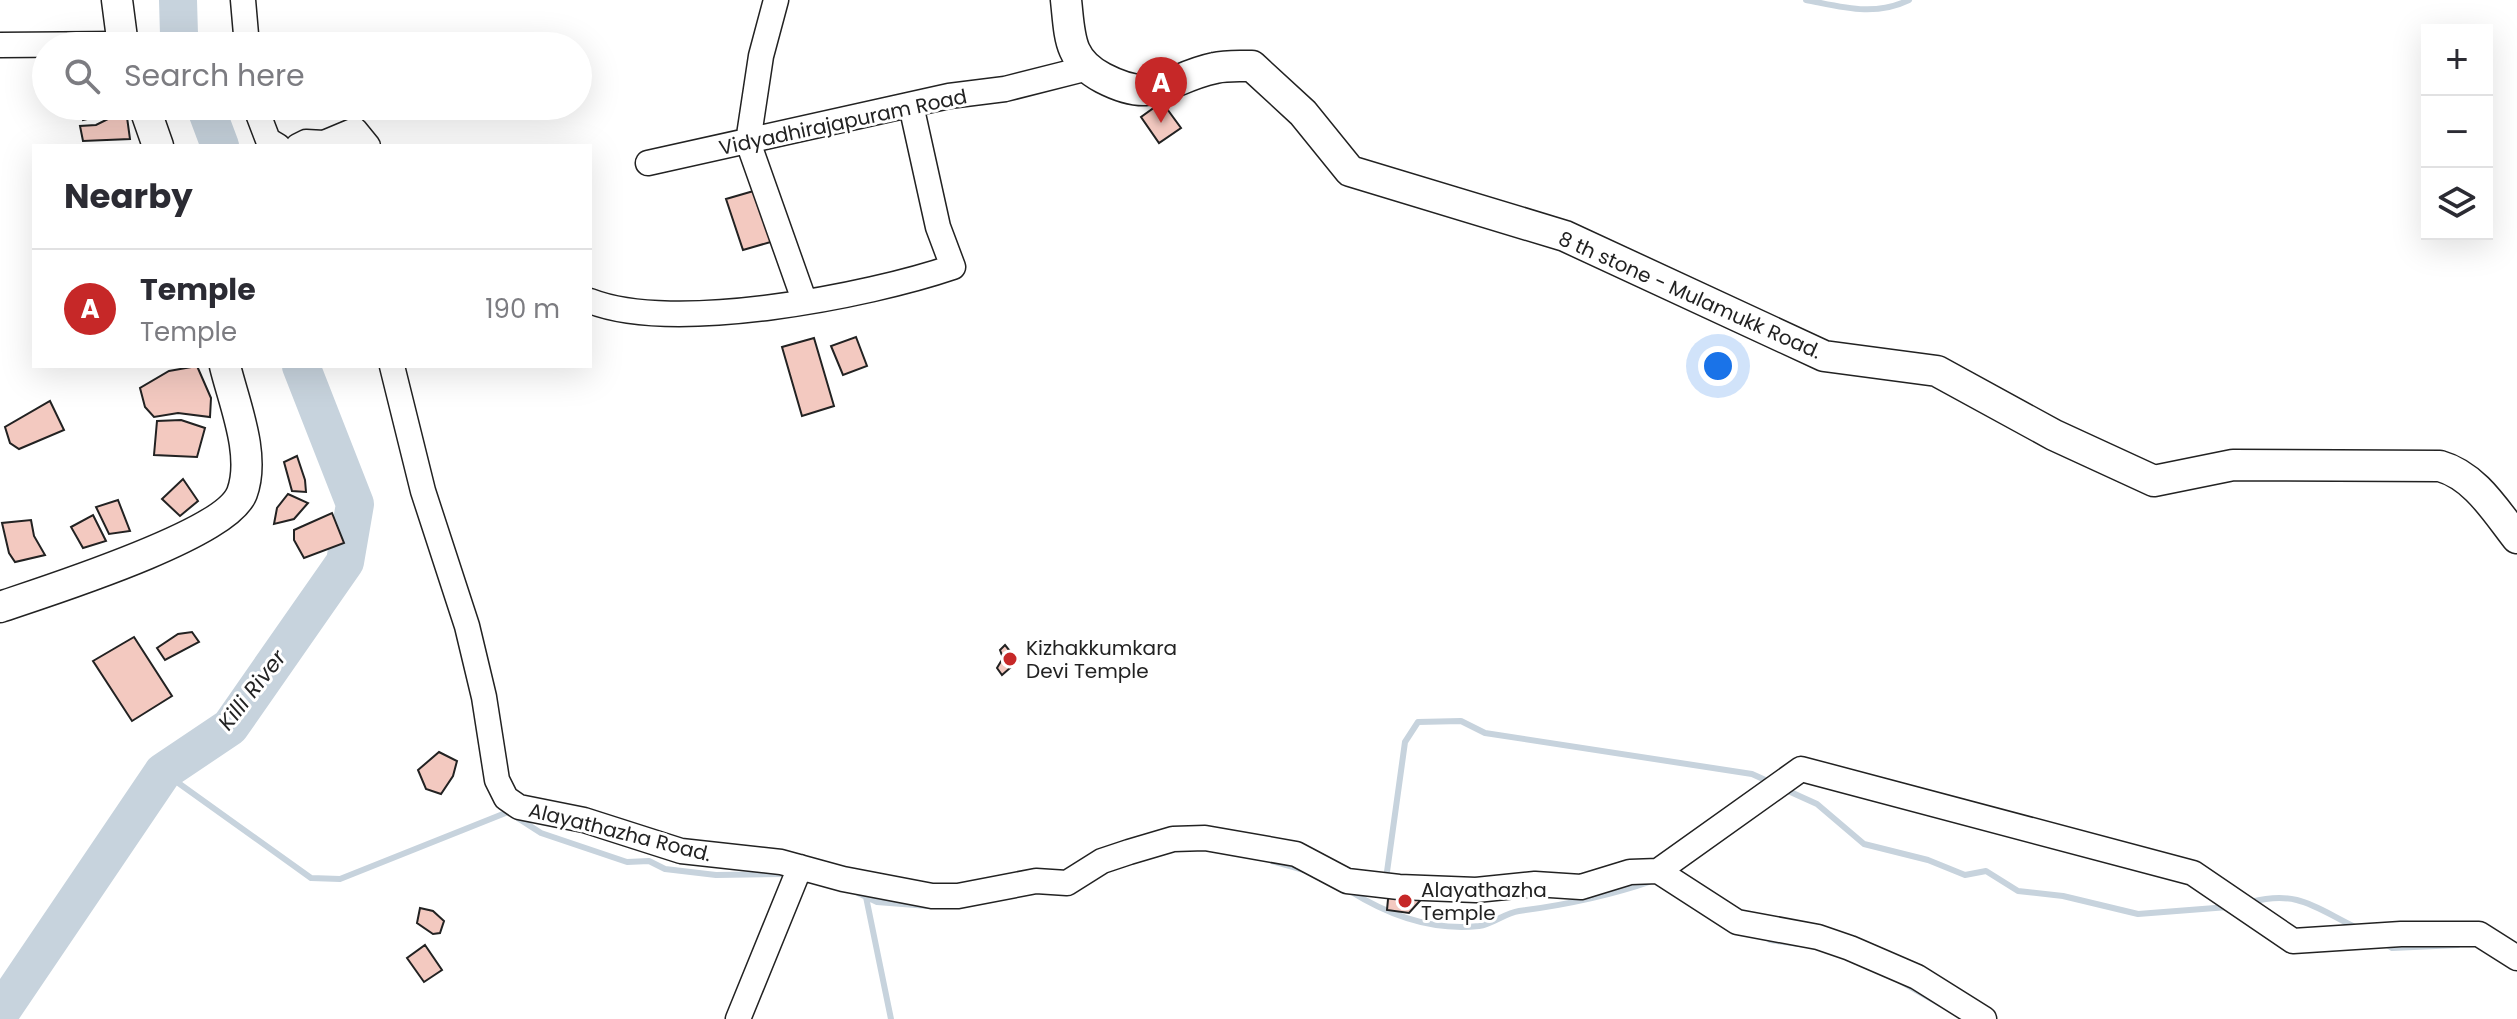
<!DOCTYPE html>
<meta charset="utf-8">
<style>
:root{--surface:#fff;--page:#f7f7f7;--text:#2b2b33;--muted:#7c7c81;--line:#e1e1e2;--accent:#c62828}
body{margin:0;font-family:Poppins,sans-serif;background:var(--page);color:var(--text)}
.controls{position:absolute;right:24px;top:24px;display:grid;overflow:hidden;border-radius:0px;box-shadow:0 8px 32px #0002}
.controls button{width:72px;height:72px;display:grid;place-items:center;padding:0;border:0;border-bottom:2px solid var(--line);background:var(--surface);color:var(--text);font:40px sans-serif}
.you{position:absolute;left:1718px;top:366px;width:28px;height:28px;margin:-20px;border:6px solid #fff;border-radius:50%;background:#1a73e8;box-shadow:0 0 0 12px #1a73e833}
.badge{display:grid;place-items:center;width:52px;height:52px;border-radius:50%;background:var(--accent);color:#fff;font-size:26px;font-weight:700}
.pin{position:absolute;translate:-50% -66px;filter:drop-shadow(0 2px 4px #0008)}
.pin::after{content:'';position:absolute;top:42px;width:28px;height:24px;background:inherit;clip-path:polygon(0 0,100% 0,50% 100%)}
.list{margin:0;padding:0;list-style:none}
h2{display:flex;justify-content:space-between;align-items:center;height:104px;margin:0;padding:0 32px;font-size:34px}
h2 small{font-size:26px;font-weight:400;color:var(--muted)}
.list li{display:grid;grid-template-columns:52px 1fr auto;gap:24px;align-items:center;box-sizing:border-box;height:120px;padding:0 32px;border-top:2px solid var(--line)}
.list b{display:block;font-size:30px;white-space:nowrap}
.list p{margin:0;font-size:26px;white-space:nowrap;color:var(--muted)}
.list em{font-size:26px;font-style:normal;color:var(--muted)}
.icon{flex:none;width:44px;height:44px;fill:none;stroke:currentColor;stroke-width:2;stroke-linecap:round;stroke-linejoin:round}
.map{position:relative;flex:none;width:2517px;height:1019px;overflow:hidden}
.search{position:absolute;background:var(--surface);box-shadow:0 8px 32px #0002;left:32px;top:32px;width:560px;height:88px;display:flex;align-items:center;gap:20px;box-sizing:border-box;padding:0 28px;border-radius:44px;color:var(--muted);font-size:30px}
.panel{position:absolute;background:var(--surface);box-shadow:0 8px 32px #0002;left:32px;top:144px;width:560px;height:224px;border-radius:0px}
.map>svg:first-child{display:block}
.lines{fill:none;stroke-linecap:round;stroke-linejoin:round}
.stream{stroke:#c7d3dd;stroke-width:6}
.river{stroke:#c7d3dd;stroke-width:38}
.building{fill:#f3c9c0;stroke:#222;stroke-width:2}
.minor-casing{stroke:#222;stroke-width:27}
.major-casing{stroke:#222;stroke-width:33}
.minor{stroke:#fff;stroke-width:24}
.major{stroke:#fff;stroke-width:30}
.poi-dot{fill:#c62828;stroke:#fff;stroke-width:3}
.labels{text-anchor:middle;dominant-baseline:central;stroke-width:6;stroke-linejoin:round;paint-order:stroke}
.street-label{font-size:20px;fill:#222;stroke:#fff}
.poi-label{font-size:20px;fill:#222;stroke:#fff;text-anchor:start}
.water-label{font-size:22px;font-style:italic;fill:#222;stroke:#fff}
</style>
<div class="map">
<svg width="2517" height="1019" viewBox="0 0 2517 1019">
<rect width="100%" height="100%" fill="#fff"/>
<g class="lines">
<path class="stream" d="M1806,0C1842,7 1874,17 1909,0
M163,772L311,878L340,879L508,812
M1786,790L1817,804L1864,844L1928,860L1965,875L1986,871L2018,891L2063,896L2138,914L2228,907
M513,815L541,833L627,862L649,861L665,869L716,875L786,874
M1272,861L1304,870
M1386,879L1405,742L1418,722L1461,721L1485,733L1752,774L1772,783
M1350,891C1388,915 1432,931 1479,926C1493,924 1505,913 1519,911C1565,905 1609,896 1652,881
M858,893L877,902L928,906
M866,897L891,1019
M2251,902C2298,890 2314,907 2355,927
M1770,940L1799,944
M2386,944L2392,948L2458,945
M1898,980L1940,1004"/>
<path class="river" d="M178,0L179,35L183,46
M205,106L220,146
M0,1013L163,772L230,727L345,562L355,504L301,366"/>
</g>
<path class="building" d="M1162,102L1181,128L1159,143L1141,117Z
M77,106H105L107,114L83,120Z
M126,110L130,139L83,141L80,126L96,125Z
M757,190L774,241L743,250L726,199Z
M856,337L867,366L843,375L831,346Z
M814,338L834,406L802,416L782,347Z
M197,366L211,398L210,417L178,413L154,417L145,407L140,388L169,371Z
M50,401L64,430L19,449L10,443L5,427Z
M181,420L205,428L197,457L154,455L157,421Z
M297,456L305,480L306,492L292,491L284,462Z
M183,479L198,501L180,516L162,499Z
M288,494L308,503L294,519L274,524L277,508Z
M118,500L130,531L109,534L96,507Z
M332,513L344,543L304,558L294,540V530Z
M93,515L106,541L83,548L71,527Z
M31,520L34,536L45,555L15,562L9,553L2,523Z
M192,632L199,642L165,660L157,648L178,634Z
M134,637L172,696L132,721L93,661Z
M1005,645L1018,661L1002,675L997,668L1003,658L1000,650Z
M439,752L457,761L453,776L441,794L426,789L418,770Z
M1389,889L1427,893L1409,913L1387,910Z
M420,908L433,911L444,921L440,933L433,934L417,923Z
M425,945L442,970L424,982L407,958Z"/>
<g class="lines">
<defs>
<path id="minor" d="M243,0L247,46
M776,0L761,56L748,142L804,300
M0,45L122,44
M255,106L268,140L278,146
M298,146L306,142L324,143L355,130L368,146
M648,163L949,96L1005,89L1084,69
M590,301C674,334 868,296 953,267L938,227L911,105
M392,366L423,491L467,626L484,697L497,780L506,798L519,807L584,820L681,851L781,862L843,879L932,896H958L1036,881L1067,883L1102,861L1129,852L1173,839L1205,838L1296,854L1347,881L1399,887L1476,890L1535,884L1581,887L1630,872L1658,871L1737,922L1818,937L1850,948L1917,977L1984,1019
M1658,871L1801,769L2193,873L2293,941L2401,934H2479L2517,958
M738,1019L800,867"/>
<path id="major" d="M117,0L123,46
M1066,0C1070,36 1068,60 1103,78C1157,106 1166,78 1215,68C1226,65 1240,66 1252,66L1303,113L1350,171L1565,236L1824,356L1937,371L2054,435L2154,481L2233,465L2440,466C2475,476 2495,510 2517,538
M144,106L158,146
M0,607C47,591 226,535 242,493C256,455 234,403 225,366"/>
</defs>
<use href="#minor" class="minor-casing"/>
<use href="#major" class="major-casing"/>
<use href="#minor" class="minor"/>
<use href="#major" class="major"/>
</g>
<g class="poi-dot">
<circle cx="1010" cy="659" r="8"/>
<circle cx="1405" cy="901" r="8"/>
</g>
<g class="labels">
<g class="street-label">
<text transform="translate(843 122) rotate(-12)">Vidyadhirajapuram Road</text>
<text transform="translate(1690 295) rotate(24)">8 th stone - Mulamukk Road.</text>
<text transform="translate(620 832) rotate(14)">Alayathazha Road.</text>
</g>
<g class="poi-label">
<text x="1026" y="648">Kizhakkumkara<tspan x="1026" dy="23">Devi Temple</tspan></text>
<text x="1421" y="890">Alayathazha<tspan x="1421" dy="23">Temple</tspan></text>
</g>
<g class="water-label">
<text transform="translate(252 690) rotate(-52)">Killi River</text>
</g>
</g>
</svg>
<div class="controls">
<button>+</button>
<button>−</button>
<button><svg class="icon" aria-label="layers" viewBox="0 0 24 24"><path d="M12 4l9 5-9 5-9-5zM3 14l9 5 9-5"/></svg></button>
</div>
<div class="you"></div>
<div class="pin badge" style="left:1161px;top:123px">A</div>
<div class="search"><svg class="icon" aria-label="search" viewBox="0 0 24 24"><circle cx="10" cy="10" r="6"/><path d="M15 15l6 6"/></svg>Search here</div>
<section class="panel">
<h2>Nearby<small></small></h2>
<ul class="list">
<li><span class="badge">A</span><div><b>Temple</b><p>Temple</p></div><em>190 m</em></li>
</ul>
</section>
</div>
